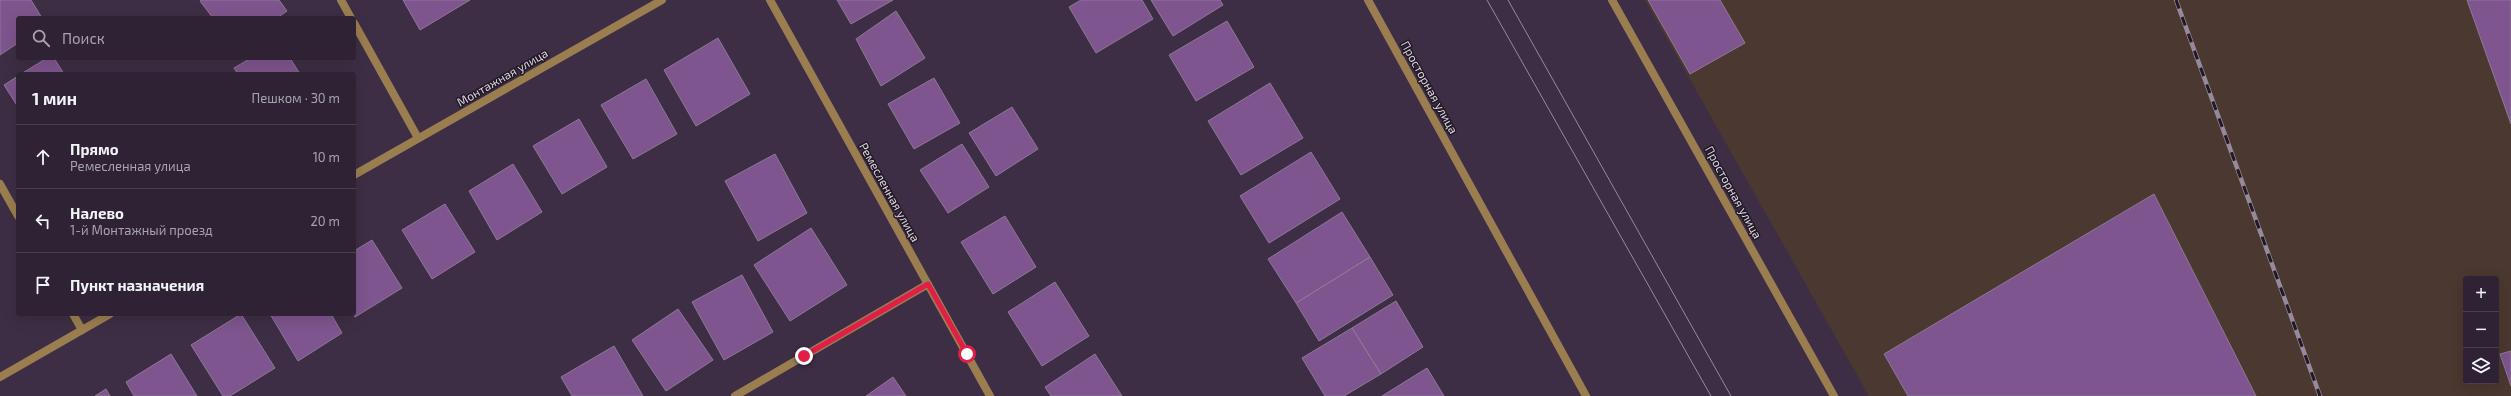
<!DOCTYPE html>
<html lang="ru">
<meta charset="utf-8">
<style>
:root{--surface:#2e2234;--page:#3a2f40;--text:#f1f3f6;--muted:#a7a4ac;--line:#493f4f}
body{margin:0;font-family:"Exo 2",sans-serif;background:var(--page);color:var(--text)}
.controls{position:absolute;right:12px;bottom:12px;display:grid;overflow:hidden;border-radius:4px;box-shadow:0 4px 16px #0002}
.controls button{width:36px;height:36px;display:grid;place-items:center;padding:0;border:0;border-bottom:1px solid var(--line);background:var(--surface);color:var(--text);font:20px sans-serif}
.stop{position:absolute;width:12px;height:12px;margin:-9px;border:3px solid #e11d48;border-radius:50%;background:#fff}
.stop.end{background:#e11d48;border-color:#fff;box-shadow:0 1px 4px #0008}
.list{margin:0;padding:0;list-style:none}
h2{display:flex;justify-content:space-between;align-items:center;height:52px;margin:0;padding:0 16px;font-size:17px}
h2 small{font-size:13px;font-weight:400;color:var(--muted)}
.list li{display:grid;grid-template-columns:26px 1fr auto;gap:12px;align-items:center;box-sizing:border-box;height:64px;padding:0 16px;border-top:1px solid var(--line)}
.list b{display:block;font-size:15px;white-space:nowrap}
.list p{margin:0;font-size:13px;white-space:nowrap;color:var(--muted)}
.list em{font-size:13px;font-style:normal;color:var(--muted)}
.icon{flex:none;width:22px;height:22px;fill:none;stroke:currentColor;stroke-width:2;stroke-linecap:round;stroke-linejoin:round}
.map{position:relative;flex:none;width:2511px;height:396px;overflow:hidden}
.search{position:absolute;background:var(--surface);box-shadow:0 4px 16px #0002;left:16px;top:16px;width:340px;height:44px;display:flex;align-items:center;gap:10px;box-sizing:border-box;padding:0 14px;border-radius:4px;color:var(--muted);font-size:15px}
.panel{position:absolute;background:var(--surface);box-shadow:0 4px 16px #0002;left:16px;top:72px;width:340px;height:244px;border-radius:4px}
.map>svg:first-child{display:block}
.industrial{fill:#4b3830;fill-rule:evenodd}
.building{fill:#7e558e;stroke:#8d7994}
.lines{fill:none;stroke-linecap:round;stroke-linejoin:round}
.minor{stroke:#9b7e50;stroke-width:8}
.tertiary{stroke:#9b7e50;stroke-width:8}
.tram{stroke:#96899c;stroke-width:1}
.rail-casing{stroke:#96899c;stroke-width:4.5}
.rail{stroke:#211924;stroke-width:3;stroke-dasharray:9;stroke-linecap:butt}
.route{stroke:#e11d48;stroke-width:5}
.labels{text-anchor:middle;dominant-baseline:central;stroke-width:3;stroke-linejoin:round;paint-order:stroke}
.street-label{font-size:12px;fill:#ded4e3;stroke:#211924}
</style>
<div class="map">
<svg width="2511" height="396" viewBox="0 0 2511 396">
<rect width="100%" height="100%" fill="#3e2e45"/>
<path class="industrial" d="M1645,0H2511V396H1869ZM2466,279H2496V381H2466Z"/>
<path class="building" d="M0,0H31L42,18H18V43L0,55Z
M202,0H279L287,11L277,18H213L200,1Z
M403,0H470L420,30Z
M837,0H893L851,24Z
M1081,0H1142L1153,19L1096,53L1069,7Z
M1151,0H1220L1223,5L1173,36Z
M1648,0H1720L1745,43L1690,74Z
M2467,0H2511V124Z
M896,11L925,58L881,86L856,39Z
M1227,21L1254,67L1196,101L1169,55Z
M718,38L750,94L696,126L664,70Z
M47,58H54L64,74H21Z
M251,58H290L300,74H238L234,68Z
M18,76V107L4,85Z
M934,78L960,123L914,149L888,104Z
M646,79L677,134L633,159L601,105Z
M1270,83L1303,138L1241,175L1208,121Z
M1012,107L1038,149L996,176L969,133Z
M579,119L607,167L562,194L533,146Z
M962,144L989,187L948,213L920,170Z
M1311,152L1340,199L1269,243L1240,196Z
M775,154L807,213L758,241L725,181Z
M513,164L542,212L497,240L469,191Z
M2154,194L2256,396H1908L1884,354Z
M445,204L475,252L432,279L402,230Z
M1342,212L1370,257L1296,303L1268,259Z
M1005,216L1036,267L993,294L961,242Z
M811,228L847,285L790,321L754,265Z
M372,240L402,288L355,317L353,314L354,251Z
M1370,257L1393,295L1319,341L1296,303Z
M742,275L773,332L724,360L692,302Z
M1055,282L1089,336L1042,366L1008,312Z
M1396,301L1423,347L1381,374L1352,328Z
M678,309L713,360L666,391L632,340Z
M241,314L275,368L230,396H223L191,345Z
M270,314H331L342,333L298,361Z
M1352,328L1381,374L1344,396H1325L1302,358Z
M614,346L643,396H572L561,377Z
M2511,351V386L2500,354Z
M171,354L197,396H134L126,382Z
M1095,354L1122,396H1051L1045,387Z
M1427,368L1444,396H1382Z
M893,377L906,396H866Z
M106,389L110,396H95Z"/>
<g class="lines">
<path class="minor" d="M341,0L351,18
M770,0L990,396
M354,23L418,138
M0,184L18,216
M73,314L82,330
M735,396L928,284"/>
<path class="tertiary" d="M1368,0L1586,396
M1612,0L1834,396
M354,175L662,0
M0,377L110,314"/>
<path class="tram" d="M1487,0L1711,396
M1508,0L1731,396"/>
<defs>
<path id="rail" d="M2176,0L2320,396"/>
</defs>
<use href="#rail" class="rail-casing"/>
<use href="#rail" class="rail"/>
</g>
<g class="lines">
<path class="route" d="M804,356L928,284L967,354"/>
</g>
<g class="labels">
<g class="street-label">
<text transform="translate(502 77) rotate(-30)">Монтажная улица</text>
<text transform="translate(1430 87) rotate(61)">Просторная улица</text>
<text transform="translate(890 192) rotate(61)">Ремесленная улица</text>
<text transform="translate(1734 192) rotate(61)">Просторная улица</text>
</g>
</g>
</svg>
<div class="controls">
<button>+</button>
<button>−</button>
<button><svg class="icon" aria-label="layers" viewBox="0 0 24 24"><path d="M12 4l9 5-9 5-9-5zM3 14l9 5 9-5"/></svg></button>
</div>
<div class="stop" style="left:967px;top:354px"></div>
<div class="stop end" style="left:804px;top:356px"></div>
<div class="search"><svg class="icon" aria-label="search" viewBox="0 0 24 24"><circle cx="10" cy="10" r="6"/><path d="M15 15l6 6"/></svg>Поиск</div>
<section class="panel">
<h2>1 мин<small>Пешком · 30 m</small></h2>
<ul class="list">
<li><svg class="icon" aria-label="ahead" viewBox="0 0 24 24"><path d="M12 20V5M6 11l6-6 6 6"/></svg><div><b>Прямо</b><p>Ремесленная улица</p></div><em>10 m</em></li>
<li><svg class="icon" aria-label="left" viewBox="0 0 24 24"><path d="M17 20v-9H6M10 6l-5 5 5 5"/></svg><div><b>Налево</b><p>1-й Монтажный проезд</p></div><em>20 m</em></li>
<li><svg class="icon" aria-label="arrive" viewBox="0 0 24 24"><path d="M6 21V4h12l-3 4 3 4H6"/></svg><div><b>Пункт назначения</b></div></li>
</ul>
</section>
</div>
